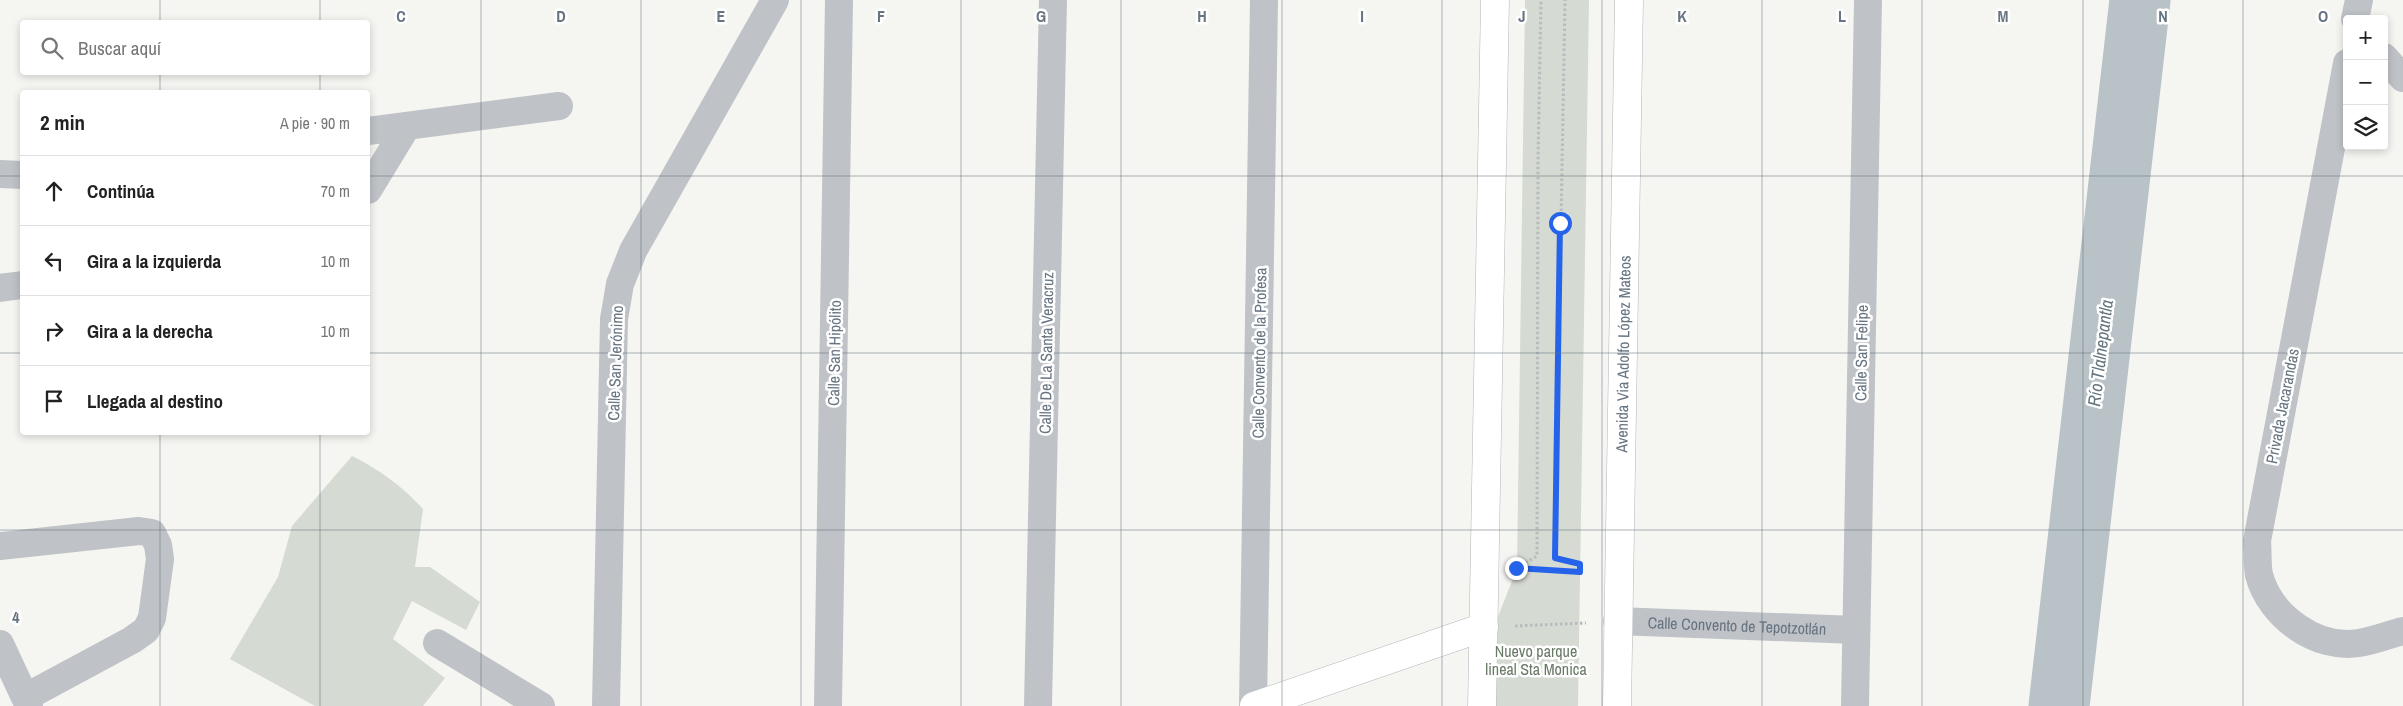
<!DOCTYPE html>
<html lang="es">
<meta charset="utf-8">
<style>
:root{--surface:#fff;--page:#f2f2f2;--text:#222;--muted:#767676;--line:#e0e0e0}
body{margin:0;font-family:"Archivo Narrow",sans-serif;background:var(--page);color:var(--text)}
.controls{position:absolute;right:15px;top:15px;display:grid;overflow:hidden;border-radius:5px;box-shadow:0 2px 8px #0003}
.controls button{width:45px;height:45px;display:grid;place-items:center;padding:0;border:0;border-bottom:1px solid var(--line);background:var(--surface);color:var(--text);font:25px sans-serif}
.stop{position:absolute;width:15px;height:15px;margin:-11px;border:4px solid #2563eb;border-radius:50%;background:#fff}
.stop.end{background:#2563eb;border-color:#fff;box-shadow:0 1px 5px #0008}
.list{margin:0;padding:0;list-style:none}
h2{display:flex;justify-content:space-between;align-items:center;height:65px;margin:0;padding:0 20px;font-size:21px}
h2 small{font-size:16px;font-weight:400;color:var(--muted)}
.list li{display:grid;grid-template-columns:32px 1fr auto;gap:15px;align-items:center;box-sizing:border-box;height:70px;padding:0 20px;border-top:1px solid var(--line)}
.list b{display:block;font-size:19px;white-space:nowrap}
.list em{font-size:16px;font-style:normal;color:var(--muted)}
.icon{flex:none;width:28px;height:28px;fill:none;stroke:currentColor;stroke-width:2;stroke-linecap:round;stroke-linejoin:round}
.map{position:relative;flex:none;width:2403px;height:706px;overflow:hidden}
.search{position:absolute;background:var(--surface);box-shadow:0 2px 8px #0003;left:20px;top:20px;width:350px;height:55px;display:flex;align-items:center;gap:12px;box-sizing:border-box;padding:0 18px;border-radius:5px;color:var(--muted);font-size:19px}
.panel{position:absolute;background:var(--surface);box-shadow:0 2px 8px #0003;left:20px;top:90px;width:350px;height:345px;border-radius:5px}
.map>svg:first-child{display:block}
.green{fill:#d5dad2}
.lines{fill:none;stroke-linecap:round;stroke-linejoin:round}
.river{stroke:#b8c2c7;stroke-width:61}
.secondary-casing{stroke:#b2b6ba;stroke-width:29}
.path{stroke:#b9bbbe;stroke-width:3;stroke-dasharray:2.5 2.5;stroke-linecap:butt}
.street{stroke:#bfc2c6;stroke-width:28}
.secondary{stroke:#fff;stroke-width:28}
.route{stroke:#2563eb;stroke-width:6}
.grid{fill:none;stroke:#677481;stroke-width:1;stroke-opacity:0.55}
.labels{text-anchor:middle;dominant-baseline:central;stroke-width:5;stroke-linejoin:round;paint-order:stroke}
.street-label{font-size:16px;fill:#677481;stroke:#fff}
.park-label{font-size:16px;fill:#687965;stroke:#fff}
.water-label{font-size:18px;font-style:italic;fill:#63757e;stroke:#fff}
.grid-label{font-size:16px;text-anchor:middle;font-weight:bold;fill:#677481;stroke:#fff;stroke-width:5;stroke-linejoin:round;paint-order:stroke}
</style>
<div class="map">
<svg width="2403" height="706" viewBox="0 0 2403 706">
<rect width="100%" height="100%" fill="#f5f6f2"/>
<path class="green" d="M1525,0H1589L1578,706H1494V627L1517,568Z
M352,456C380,470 402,486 423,509L415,567H430L480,602L466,630L412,601L393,639L445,678L423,706H315L230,659L278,577L292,526Z"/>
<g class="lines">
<path class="river" d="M2059,706L2140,0"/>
<defs>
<g id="secondary">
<path d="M1254,706L1484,627"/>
<path d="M1482,706L1495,0"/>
<path id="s2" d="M1617,706L1629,0"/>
</g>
</defs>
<use href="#secondary" class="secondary-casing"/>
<path class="path" d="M1517,568L1580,573V564L1555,558L1565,0
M1517,568L1537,556L1538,161L1541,0
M1515,626L1586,623"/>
<g class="street">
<path d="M2355,19L2359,0"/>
<path d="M2384,57L2403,78"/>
<path d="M2347,63L2257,541C2258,552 2257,565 2259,575C2270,616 2316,650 2359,643C2373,641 2388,635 2403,631"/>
<path d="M368,131L559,106"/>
<path d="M0,174L22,175"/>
<path d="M368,190L407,126"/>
<path d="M0,288L22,285"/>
<path d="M0,546L139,531L152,533L158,545L160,559L152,618L146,630L132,640L26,697"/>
<path id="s1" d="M1617,621L1856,630"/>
<path d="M437,643L541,706"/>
<path d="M0,644L29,706"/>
<path d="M606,706L614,319L620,284L633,251L775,0"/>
<path d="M828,706L839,0"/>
<path d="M1038,706L1053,0"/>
<path d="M1253,706L1264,0"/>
<path d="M1855,706L1868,0"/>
</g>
<use href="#secondary" class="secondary"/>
</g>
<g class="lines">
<path class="route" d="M1516,568L1580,572V564L1555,558L1560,223"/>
</g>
<path class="grid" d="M160,0V22M320,0V22M481,0V706M641,0V706M801,0V706M961,0V706M1121,0V706M1282,0V706M1442,0V706M1602,0V706M1762,0V706M1922,0V706M2083,0V706M2243,0V706M160,72V92M320,72V92M0,176H22M368,176H2403M0,353H22M368,353H2403M160,432V706M320,432V706M0,530H2403"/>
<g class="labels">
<g class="street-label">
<text transform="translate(834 353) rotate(-89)">Calle San Hipólito</text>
<text transform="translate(1046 353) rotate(-89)">Calle De La Santa Veracruz</text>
<text transform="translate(1259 353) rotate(-89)">Calle Convento de la Profesa</text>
<text stroke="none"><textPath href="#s2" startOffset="352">Avenida Via Adolfo López Mateos</textPath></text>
<text transform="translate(1861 353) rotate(-89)">Calle San Felipe</text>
<text transform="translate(615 363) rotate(-88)">Calle San Jerónimo</text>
<text transform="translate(2282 406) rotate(-79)">Privada Jacarandas</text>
<text stroke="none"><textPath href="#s1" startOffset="120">Calle Convento de Tepotzotlán</textPath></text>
</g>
<g class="park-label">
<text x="1536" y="651">Nuevo parque<tspan x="1536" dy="18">lineal Sta Monica</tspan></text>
</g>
<g class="water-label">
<text transform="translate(2100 353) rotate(-83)">Río Tlalnepantla</text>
</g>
</g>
<g class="grid-label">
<text x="401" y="22">C</text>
<text x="561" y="22">D</text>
<text x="721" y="22">E</text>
<text x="881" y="22">F</text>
<text x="1041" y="22">G</text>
<text x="1202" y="22">H</text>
<text x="1362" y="22">I</text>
<text x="1522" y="22">J</text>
<text x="1682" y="22">K</text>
<text x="1842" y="22">L</text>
<text x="2003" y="22">M</text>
<text x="2163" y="22">N</text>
<text x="2323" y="22">O</text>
<text x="16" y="623">4</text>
</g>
</svg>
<div class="controls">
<button>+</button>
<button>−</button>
<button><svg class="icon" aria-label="layers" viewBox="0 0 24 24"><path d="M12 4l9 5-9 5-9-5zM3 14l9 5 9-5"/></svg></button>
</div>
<div class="stop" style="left:1560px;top:223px"></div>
<div class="stop end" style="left:1516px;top:568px"></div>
<div class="search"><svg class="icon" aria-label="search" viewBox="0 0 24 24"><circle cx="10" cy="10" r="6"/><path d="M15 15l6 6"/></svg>Buscar aquí</div>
<section class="panel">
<h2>2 min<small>A pie · 90 m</small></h2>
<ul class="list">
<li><svg class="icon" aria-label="ahead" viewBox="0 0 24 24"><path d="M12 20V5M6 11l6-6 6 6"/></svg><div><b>Continúa</b></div><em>70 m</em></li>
<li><svg class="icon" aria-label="left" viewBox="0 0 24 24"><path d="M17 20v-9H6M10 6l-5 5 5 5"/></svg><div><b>Gira a la izquierda</b></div><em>10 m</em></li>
<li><svg class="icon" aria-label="right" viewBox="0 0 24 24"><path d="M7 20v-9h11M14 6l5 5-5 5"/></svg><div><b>Gira a la derecha</b></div><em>10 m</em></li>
<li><svg class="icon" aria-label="arrive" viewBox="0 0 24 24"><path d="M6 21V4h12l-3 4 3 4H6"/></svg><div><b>Llegada al destino</b></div></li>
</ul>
</section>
</div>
